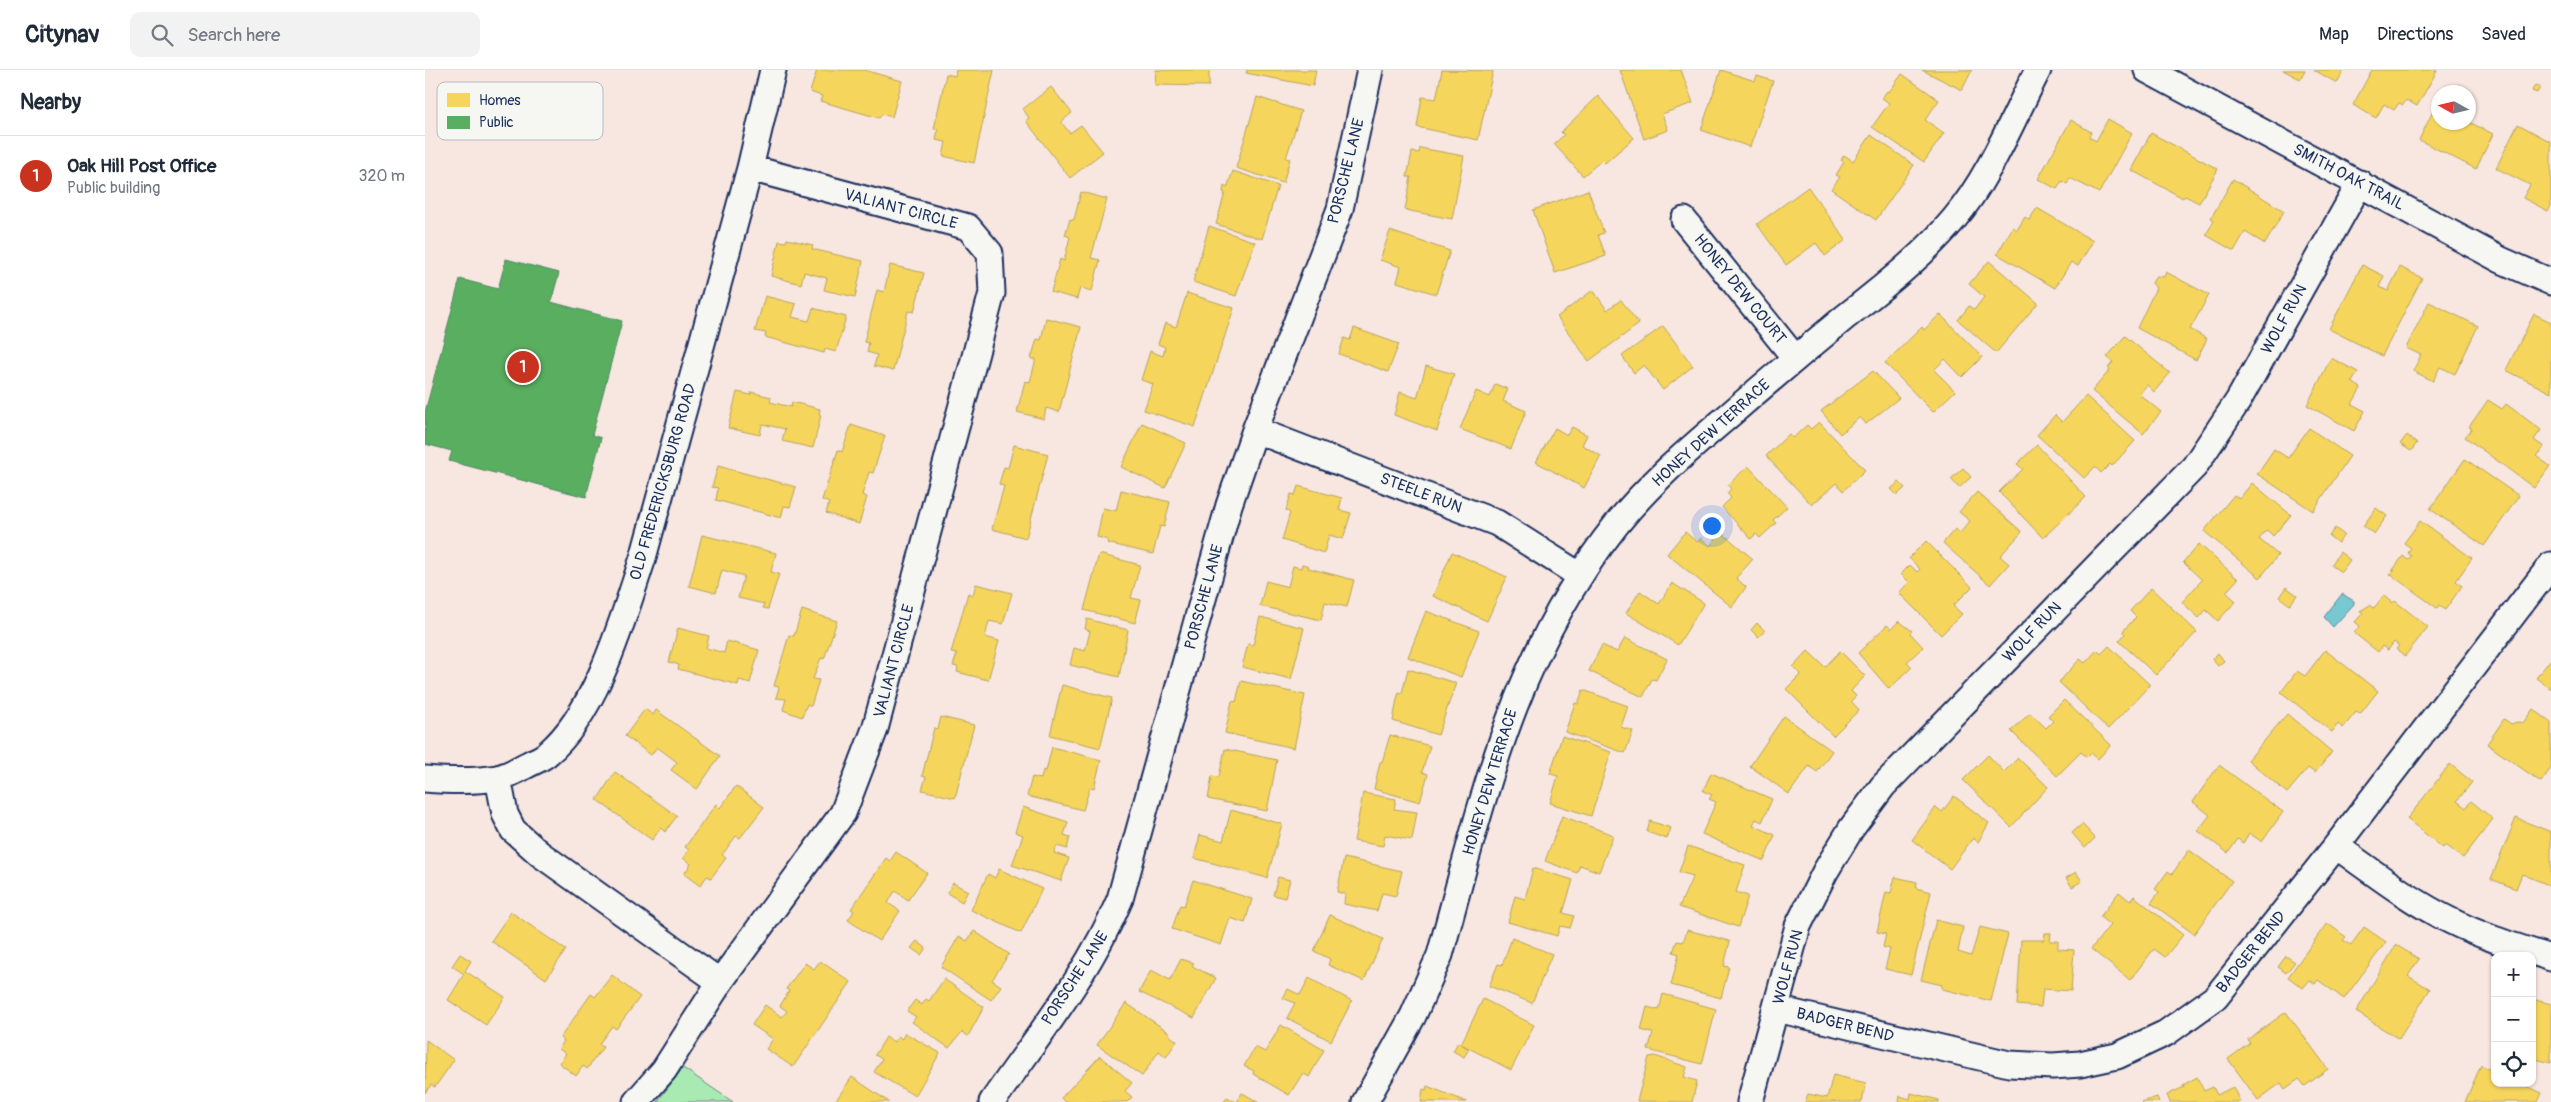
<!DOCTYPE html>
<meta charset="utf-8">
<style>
:root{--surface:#fff;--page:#f2f2f3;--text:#1f2937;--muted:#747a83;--line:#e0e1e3;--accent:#c8321e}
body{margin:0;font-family:Pangolin,sans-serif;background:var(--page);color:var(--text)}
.controls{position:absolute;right:15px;bottom:15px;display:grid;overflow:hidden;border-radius:10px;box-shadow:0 1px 4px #0004}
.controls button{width:45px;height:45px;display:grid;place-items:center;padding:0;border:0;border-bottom:1px solid var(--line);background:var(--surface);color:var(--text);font:25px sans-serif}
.compass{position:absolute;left:2006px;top:15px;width:45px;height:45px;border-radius:50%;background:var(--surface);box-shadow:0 1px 4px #0004;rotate:278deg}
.you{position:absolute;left:1286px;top:455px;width:18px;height:18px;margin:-12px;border:4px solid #fff;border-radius:50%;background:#1a73e8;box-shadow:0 0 0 8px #1a73e833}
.badge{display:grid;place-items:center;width:32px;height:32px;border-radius:50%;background:var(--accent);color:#fff;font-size:16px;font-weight:700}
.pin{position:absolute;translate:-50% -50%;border:2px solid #fff;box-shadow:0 1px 5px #0006}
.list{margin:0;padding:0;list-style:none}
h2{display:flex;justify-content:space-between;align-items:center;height:65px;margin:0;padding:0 20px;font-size:21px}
h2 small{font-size:16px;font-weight:400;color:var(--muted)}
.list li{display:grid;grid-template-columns:32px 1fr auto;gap:15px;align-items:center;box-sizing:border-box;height:80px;padding:0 20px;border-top:1px solid var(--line)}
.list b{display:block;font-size:19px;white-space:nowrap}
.list p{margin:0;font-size:16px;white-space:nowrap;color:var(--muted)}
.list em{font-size:16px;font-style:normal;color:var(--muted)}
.icon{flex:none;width:28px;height:28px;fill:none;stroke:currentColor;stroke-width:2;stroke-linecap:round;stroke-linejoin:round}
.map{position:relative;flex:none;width:2126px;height:1032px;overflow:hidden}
header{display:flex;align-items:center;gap:30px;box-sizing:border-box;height:70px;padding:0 25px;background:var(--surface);border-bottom:1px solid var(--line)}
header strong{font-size:24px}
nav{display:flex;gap:28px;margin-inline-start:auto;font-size:18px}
.search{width:350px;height:45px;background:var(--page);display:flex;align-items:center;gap:12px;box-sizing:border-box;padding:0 18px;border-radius:10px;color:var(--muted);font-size:19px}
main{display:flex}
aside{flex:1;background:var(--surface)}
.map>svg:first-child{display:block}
.green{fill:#a9eab3;stroke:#628c88}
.water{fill:#78c8d2;stroke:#538ba4}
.homes{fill:#f6d55c;stroke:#b4a35d}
.public{fill:#5aae61;stroke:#478860}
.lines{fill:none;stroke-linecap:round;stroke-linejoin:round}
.street-casing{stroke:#1b2f5e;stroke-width:29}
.street{stroke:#f6f6f2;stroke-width:25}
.labels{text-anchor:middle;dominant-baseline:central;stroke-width:5;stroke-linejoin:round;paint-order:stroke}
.street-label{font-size:16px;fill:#1b2f5e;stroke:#f6f6f2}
.key{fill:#f6f6f2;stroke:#b4bac6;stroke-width:1}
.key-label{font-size:14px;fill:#1b2f5e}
</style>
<header>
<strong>Citynav</strong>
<div class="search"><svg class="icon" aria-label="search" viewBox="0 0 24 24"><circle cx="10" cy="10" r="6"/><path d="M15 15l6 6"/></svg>Search here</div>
<nav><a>Map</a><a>Directions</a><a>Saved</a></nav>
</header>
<main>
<aside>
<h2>Nearby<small></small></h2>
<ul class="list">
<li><span class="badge">1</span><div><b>Oak Hill Post Office</b><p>Public building</p></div><em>320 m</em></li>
</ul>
</aside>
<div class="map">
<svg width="2126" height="1032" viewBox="0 0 2126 1032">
<rect width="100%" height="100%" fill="#f8e6e0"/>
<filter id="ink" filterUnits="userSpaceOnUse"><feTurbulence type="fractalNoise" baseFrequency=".02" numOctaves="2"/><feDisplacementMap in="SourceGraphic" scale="10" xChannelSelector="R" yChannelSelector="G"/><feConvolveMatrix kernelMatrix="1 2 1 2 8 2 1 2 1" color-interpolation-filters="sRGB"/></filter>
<g filter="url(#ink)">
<path class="green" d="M258,998L308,1032H232Z"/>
<path class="water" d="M1917,524L1929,531V534L1908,557L1899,547Z"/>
<path class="homes" d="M392,0H439L477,11L467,47L457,44L454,48L395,31L397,26L385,22Z
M531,0H569L549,93L518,86L521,72L511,70L513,59H509L521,4L530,6Z
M731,0H784V16L730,15Z
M822,0H891L888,16L821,3Z
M1017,0L1068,1L1053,70L992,57L997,27L1011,29Z
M1195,0H1256L1268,33L1237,44L1243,60L1219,69Z
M1296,0L1330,11L1332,6L1348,11L1325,77L1276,60Z
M1497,0H1547L1537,20Z
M1858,0H1880L1875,9Z
M1889,0H1919L1912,13Z
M1947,0H2009L2012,1L1992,36L1981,30L1978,35L1974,33L1969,40L1959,34L1951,48L1928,35Z
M1477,4L1514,30L1500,50L1519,63L1499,92L1447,57L1464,33L1457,28L1462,21L1464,22Z
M2110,15L2115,17L2112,23L2107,21Z
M626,17L647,43L636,52L645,63L656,55L678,82L645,108L601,51L604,48L598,39Z
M1173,26L1209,68L1180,93L1177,90L1158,106L1129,74L1139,65L1136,62Z
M832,27L876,41L861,88L865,89L858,113L811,98Z
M2008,41L2014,44V52H2044L2068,64L2051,99L1994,70Z
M1683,49L1707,63L1674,123L1645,108L1642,114L1637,111L1632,119L1613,109L1646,50L1666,62L1664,67L1671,71Z
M2093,54L2126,72V136L2123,141L2098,128L2105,115L2071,98Z
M1726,63L1793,99L1774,133L1760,126L1758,128L1706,100Z
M1446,65L1489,95L1451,150L1406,119L1415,107L1411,105L1419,92L1416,90L1419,85L1428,91Z
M995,78L1039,86L1027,149L980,140L986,107H982L987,82L994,83Z
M808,101L853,116L837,169L791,154L800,123L798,122L799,116L802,118Z
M1808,109L1859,141L1840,174L1820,162L1809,181L1781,165L1789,150L1786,148Z
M1383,117L1421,170L1400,186L1391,173L1361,195L1332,154Z
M1163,120L1179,163L1173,165L1181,186L1130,203L1108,140Z
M656,122L682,129L666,188L675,190L667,221L655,218L652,229L626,222L635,189L639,191L645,167L640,165L645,149L649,150Z
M1612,138L1668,171L1653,196L1646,192L1630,218L1572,184L1588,157L1592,160L1600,147L1604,150Z
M784,156L830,172L811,226L768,212Z
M965,161L1025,181L1011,224L972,212L976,197L955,190Z
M362,169L388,175L387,179L438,191L430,227L399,220L402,208L379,202L376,214L346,206L354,171L361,172Z
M1564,191L1613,233L1571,283L1533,250L1544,236L1549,240L1559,227L1544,214Z
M465,195L499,203L489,242L483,241L468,301L449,296L452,285L442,282L444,273L439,272L452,220L459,222Z
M1937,195L1959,206L1954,217L1963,221L1975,197L1997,208L1957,286L1904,259Z
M1741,202L1784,225L1765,259L1782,269L1771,290L1712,258L1731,218L1727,213L1731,206L1739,207Z
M1168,220L1182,240L1196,230L1214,254L1164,291L1132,247Z
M762,223L809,238L770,357L719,340L728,314L716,310L725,281L738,286L740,277L733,274L740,253L751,257Z
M340,226L371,234L367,247L384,251L388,238L421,247L411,282L400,279L399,283L340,267L341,263L330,261Z
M2004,232L2053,256L2030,304L2015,297L2008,311L1988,301L1996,285L1981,278Z
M1515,244L1557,287L1537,307L1520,289L1509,300L1530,321L1508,342L1460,293L1497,257L1499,260Z
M2109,244L2126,252V323L2081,300Z
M621,248L656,257L634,342L621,338L619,349L592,342L600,311L605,312L611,289H606L612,269L616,270Z
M1238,256L1268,296L1238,320L1219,295L1209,303L1197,286Z
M929,258L974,274L963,302L914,284L919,268L925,270Z
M1700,266L1745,303L1729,322L1722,315L1714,324L1736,342L1718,364L1667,321L1685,300L1683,298L1688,292L1682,287Z
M1906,288L1933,302L1927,312L1936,318L1927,334L1940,341L1929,361L1882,335Z
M1001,296L1029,304L1012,361L969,345L975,322L992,328Z
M1448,301L1474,328L1441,354L1435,347L1415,364L1396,341Z
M1070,314L1083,319L1078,331L1101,341L1086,379L1035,359L1051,321L1065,327Z
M312,322L326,325V322L346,327L345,332L366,337L367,332L395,339L394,344L396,345L388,378L357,371L360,359L337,354L335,365L303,358Z
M1661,326L1710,371L1687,396L1685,394L1676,403L1670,397L1659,408L1612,365L1630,345L1637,352Z
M2063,330L2077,339L2081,334L2116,360L2109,370L2119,377L2111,386L2125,396L2109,418L2040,367L2047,359L2044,357Z
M1394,352L1440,400L1418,421L1411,413L1387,435L1341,386L1364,364L1368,368L1382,355L1386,359Z
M717,353L761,373L740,418L696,397Z
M426,355L460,366L448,403L444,402L437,425L442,427L434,454L401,443L404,433L397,430L413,380L417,382Z
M1147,357L1162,365L1157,375L1176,386L1159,418L1111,392L1130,358L1142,365Z
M1884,358L1925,386L1888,441L1832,404L1849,379L1863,388Z
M1982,365L1992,373L1986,381L1975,374Z
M589,375L623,384L601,468L567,459L579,416L574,414L579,397L583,398Z
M1612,375L1661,427L1618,468L1574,422L1598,399L1592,394Z
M2040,389L2094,426L2059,476L2005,439Z
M293,396L371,417L365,437L359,436L356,448L291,430L293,418L287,417Z
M1323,396L1362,437L1348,450L1351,453L1335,468L1331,464L1326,469L1297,437L1306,428L1302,423L1306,419L1303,415Z
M1538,398L1546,407L1534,418L1526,409Z
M1474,412L1480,418L1472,425L1466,419Z
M1827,413L1866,445L1848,466L1842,460L1834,469L1853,485L1835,508L1779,461L1809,425L1814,429Z
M873,416L917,428L914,440L926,443L918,469L904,465L899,483L857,470L865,443L861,440L866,424L870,425Z
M696,420L745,432L739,457L735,456L728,484L682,473L683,470L672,467L678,438L691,441Z
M1552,422L1597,462L1575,486L1584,494L1565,515L1518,473L1530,459L1535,463L1545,451L1534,442Z
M1951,438L1962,446L1949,464L1938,456Z
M1995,451L2047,488L2031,511L2037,516L2020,540L2014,535L2012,538L1965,504L1978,486L1983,490L1986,486L1983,483L1986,478L1979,473Z
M1910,458L1919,465L1913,473L1904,466Z
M1260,462L1272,472L1276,468L1285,476L1296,462L1328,489L1311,508L1321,517L1307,537L1242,484Z
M277,465L351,483L346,502L354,504L343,539L338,538L339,534L313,528L319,506L297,500L291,523L264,516Z
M1501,471L1547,517L1528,536L1537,544L1516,565L1474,523L1484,512L1476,504L1485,495L1492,502L1495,499L1484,488Z
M1774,474L1813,509L1801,522L1811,531L1793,551L1781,540L1774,548L1757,532L1777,510L1758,492Z
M1027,482L1082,507L1062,551L1008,526Z
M1915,482L1925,490L1916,502L1906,495Z
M674,484L715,495L706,528L716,530L710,553L659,540Z
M877,494L884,496L883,498L929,510L922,537L900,532L896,550L835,536L841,511L863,517L868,496L876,498Z
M1247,513L1279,533L1253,575L1201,543L1215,521L1234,534Z
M551,514L587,523L578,554L564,551L560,567L574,571L563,610L532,602L533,597L528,596L532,584L526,583L543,523L548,525Z
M1861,517L1872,525L1865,535L1854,527Z
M1726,518L1772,562L1731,605L1694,571L1700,564L1698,561L1711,547L1705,541Z
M1959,525L1968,533L1970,531L2003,557L1980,586L1971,579L1974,576L1969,572L1963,580L1957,576L1953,582L1929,563L1935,556L1930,552L1938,543L1935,541L1945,535L1949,538Z
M377,540L412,551L399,589L396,588L388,609L394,610L386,636L382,634L377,647L358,640L361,629L351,628L354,617L349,616L364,565L369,566Z
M1001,541L1054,561L1036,607L983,587Z
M835,547L879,558L866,609L817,597L823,574L828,575Z
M662,549L703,560L694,607L645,595L649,578L660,581L665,561L660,559Z
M1474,551L1487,561L1485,563L1498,577L1482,592L1487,597L1464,619L1433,583L1462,555L1466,559Z
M1332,553L1340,561L1333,567L1326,560Z
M253,558L284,566L281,578L299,583L302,571L334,580L325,613L314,610L313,615L306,613L253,599L254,595L244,592Z
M1200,568L1242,589L1231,610L1227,609L1218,627L1164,601L1177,575L1192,582Z
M1684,576L1725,615L1683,659L1634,612L1655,589L1660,593L1672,580L1676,584Z
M1900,580L1953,621L1935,644L1931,642L1918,658L1913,654L1907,662L1856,622L1872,601L1880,606Z
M1383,581L1400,597L1415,581L1440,606L1426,621L1431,626L1426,631L1434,640L1408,666L1361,619L1376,604L1368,597Z
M1793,583L1799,591L1793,596L1787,589Z
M2126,589V619L2111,608Z
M983,599L1031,613L1013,665L968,651L972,629L974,622L977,623Z
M816,611L880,625L869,678L800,663L807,631L811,632Z
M637,615L687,628L675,678L625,665Z
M1158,620L1203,636L1196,657L1208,661L1200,683L1140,662L1150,633L1153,634Z
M1639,630L1686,675L1673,689L1666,683L1662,687L1656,682L1632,706L1586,661L1605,643L1621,658L1628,651L1623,646Z
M220,639L228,645L231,640L295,686L272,719L246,700L252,692L232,677L226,685L200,666Z
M2108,639L2126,652V698L2116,712L2062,674L2079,649L2086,654L2092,652L2098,653Z
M1862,644L1907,682L1890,703L1883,698L1862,723L1823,690Z
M1359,646L1407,681L1392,702L1384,696L1364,724L1325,696Z
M516,647L549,655L530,728L497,720L501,707L497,706L509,658L513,659Z
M965,665L1005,676L997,702L1003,704L995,732L949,719L955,692H957Z
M1137,666L1186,682L1166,746L1125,733L1133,706L1125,704Z
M627,677L676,690L669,718L665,717L658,740L602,726L607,707L616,709L618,700L621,701Z
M800,679L852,690L842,741L783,729L787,706L794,707Z
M1563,685L1579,702L1593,688L1623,717L1586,757L1538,710Z
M2025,694L2047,712L2032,731L2041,738L2046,731L2068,749L2038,788L2021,775L2018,778L1982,749Z
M1794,695L1858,742L1837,772L1824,763L1818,773L1813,769L1803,783L1773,761L1785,745L1768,732Z
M190,702L252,746L240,762L236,758L227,770L172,730Z
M1286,703L1347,729L1337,752L1331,749L1328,755L1350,765L1339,791L1277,764L1291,732L1284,729L1287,725L1278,721Z
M311,716L339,737L315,768L311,766L297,785L301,788L286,808L282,806L275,816L259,804L266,794L258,788L264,780L260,777L291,734L295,738Z
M938,723L971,729L969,739L992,742L987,770L960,765L958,776L929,771Z
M1529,726L1564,753L1553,772L1548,768L1525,799L1487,770L1511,737L1517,742Z
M598,737L643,752L639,765L645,767L642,779L632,776L629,783L644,788L636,811L587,795L598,765L590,762Z
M806,740L857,754L842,808L769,788L775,765L798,771Z
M1137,746L1188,765L1174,802L1155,795L1152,803L1120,791Z
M2091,748L2126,762V816L2097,804L2091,819L2066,809Z
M1225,751L1246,758L1242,769L1222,762Z
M1657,754L1670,768L1660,778L1647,763Z
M1263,776L1320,795L1311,822L1323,826L1313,857L1254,837L1268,806L1254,802Z
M1764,780L1807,811L1769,864L1726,833L1734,822L1730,819L1743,801L1747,804Z
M471,782L502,803L483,830L470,821L463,833L475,841L454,871L423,850L429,841L426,839L461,788L465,791Z
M919,788L977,801L971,826L957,823L952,841L919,834L920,824L912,822Z
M1108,798L1148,810L1138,843L1149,846L1145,858L1135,856L1132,866L1083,852L1090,826L1100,829Z
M574,799L617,819L596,863L546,840L563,804L570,808Z
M1651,802L1657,811L1647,817L1641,808Z
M853,807L865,810L860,828L848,825Z
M1470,807L1492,812L1491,818L1506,822L1486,905L1460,899L1465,879L1458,877L1461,864L1452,862L1461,822L1466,823Z
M768,810L827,829L820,853L805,848L796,875L747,859L755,835L759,836Z
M528,813L543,821L537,832L522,823Z
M1694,822L1705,831L1709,826L1758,865L1740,887L1729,879L1705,910L1666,879L1685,855L1675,847Z
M86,842L141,880L121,909L66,871Z
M905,845L958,869L939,911L903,895L905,889L889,881Z
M1511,850L1538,857L1533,882L1546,886L1555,857L1583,864L1566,931L1517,919V915L1496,910Z
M1902,853L1921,867L1918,870L1926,875L1939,857L1961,872L1919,929L1893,910L1890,914L1885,910L1878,918L1863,907Z
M1262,860L1305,871L1299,896L1304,897L1296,928L1246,915L1254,884L1248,882L1252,871L1258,872Z
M549,861L584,884L567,910L576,916L566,930L516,897L534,866L542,871Z
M1620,863H1626L1625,871H1633V879L1649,880L1646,921L1618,919L1616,937L1592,935L1596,870H1619Z
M1087,868L1127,884L1107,933L1064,916L1073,894L1077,895Z
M492,871L501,878L496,885L486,878Z
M1971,875L1994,889L1983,906L2005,919L1974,969L1931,942Z
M35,884L46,891L40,901L80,927L61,955L23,930L39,904L27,896Z
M1861,886L1870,892L1861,903L1853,897Z
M756,889L769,893L767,896L791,908L769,948L714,922L726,900L745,910Z
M395,891L426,912L368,997L341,979L348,969L327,955L340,935L357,947L362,941L355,936L364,921L361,919L380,893L389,899Z
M187,905L215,927L191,959L187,956L174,974L178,977L162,999L158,996L151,1006L134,993L141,984L134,979L139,971L135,968L166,924L170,927Z
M884,908L927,931L906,971L862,948L870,933L858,928L863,919L875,925Z
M519,909L559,937L543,966L537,962L524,978L487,952L491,947L482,941L490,930L497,935L501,929L504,931Z
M1238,924L1291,939L1277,994L1223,980L1228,963L1216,960L1222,937L1234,940Z
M1058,929L1109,955L1086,1000L1036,974Z
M2107,929L2126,934V993L2107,988Z
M701,933L745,963L744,965L752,971L741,987L734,981L717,1006L672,975Z
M2070,938V952L2066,951Z
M1861,942L1903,999L1880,1016L1874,1009L1860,1019L1856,1013L1833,1030L1803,989L1825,973L1822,970Z
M856,955L899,980L884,1007L878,1003L864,1025L828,1004L829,1001L819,996L830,977L840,982Z
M2070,960V978L2066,977Z
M480,963L515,983L490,1026L449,1002L457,989L450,985L461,967L469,972L473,966L477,969Z
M1,970L29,990L10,1017L6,1015L0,1023Z
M1033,972L1044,979L1039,987L1028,981Z
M675,986L707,1013L700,1021L707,1027L702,1032H640L636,1028Z
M1230,986L1262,997L1259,1007L1272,1011L1267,1032L1212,1031L1224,987Z
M2056,995L2070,1002V1013H2095L2117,1023L2113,1032H2040Z
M1408,1005L1441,1013L1437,1032H1380L1383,1024L1402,1028Z
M427,1007L464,1032H414L411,1030Z
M1772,1007L1779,1021L1788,1017L1792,1025L1808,1017L1815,1032H1745L1742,1025L1759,1017L1758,1015Z
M1002,1016L1042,1032H996L998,1019L1001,1020Z
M817,1023L821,1025L833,1032H812Z
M1486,1023L1514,1030V1032H1474L1475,1026L1485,1029Z
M802,1027L811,1032H799Z
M1732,1027L1734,1032H1716Z"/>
<path class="public" d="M81,189L134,203L126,232L197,251L167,365L176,368L161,427L24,391L27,381L0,374V342L35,209L73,219Z"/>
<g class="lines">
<defs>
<path id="street" d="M1722,0L2076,190L2126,212
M1259,150L1370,288
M830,360L1072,453L1154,505
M73,708L80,744L88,760L115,784L295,912
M0,709C24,711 48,712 72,708C81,706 91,701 100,696C107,692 117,689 123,683C172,642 198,548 218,488L325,98L348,0
M1911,776C1948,802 1985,831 2026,851C2058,867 2092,877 2126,888
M1352,939L1584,994L1628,996L1655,994L1692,986L1741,963L1791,927L1911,776L2126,495
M211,1032L239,1000L295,912L418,743L450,659L567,223L565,183L543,157L325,98
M567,1032C612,967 664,903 695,829L804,435L830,360L915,139L945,0
M940,1032L988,946L1015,885C1058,729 1088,586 1191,455C1223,415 1262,381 1301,348C1340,314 1379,281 1419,248C1458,217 1497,187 1529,149C1564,108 1588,48 1613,0
M1325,1032L1373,856L1400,802L1426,759L1458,716L1769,397L1813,331L1935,113"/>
</defs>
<use href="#street" class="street-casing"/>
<use href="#street" class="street"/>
</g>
</g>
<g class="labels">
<g class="street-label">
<text transform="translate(921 101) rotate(-76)">PORSCHE LANE</text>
<text transform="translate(1924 107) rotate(28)">SMITH OAK TRAIL</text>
<text transform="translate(476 139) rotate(15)">VALIANT CIRCLE</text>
<text transform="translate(1315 219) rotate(51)">HONEY DEW COURT</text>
<text transform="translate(1859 249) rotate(-61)">WOLF RUN</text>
<text transform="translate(1286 363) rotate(-42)">HONEY DEW TERRACE</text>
<text transform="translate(238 412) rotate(-74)">OLD FREDERICKSBURG ROAD</text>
<text transform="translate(996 423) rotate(21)">STEELE RUN</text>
<text transform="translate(779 527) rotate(-75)">PORSCHE LANE</text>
<text transform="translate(1607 562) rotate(-46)">WOLF RUN</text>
<text transform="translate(469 591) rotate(-75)">VALIANT CIRCLE</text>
<text transform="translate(1065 712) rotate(-73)">HONEY DEW TERRACE</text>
<text transform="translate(1826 882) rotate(-51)">BADGER BEND</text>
<text transform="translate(1363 897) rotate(-75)">WOLF RUN</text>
<text transform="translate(650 908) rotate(-57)">PORSCHE LANE</text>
<text transform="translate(1420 955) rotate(14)">BADGER BEND</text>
</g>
</g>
<rect x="12" y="12" width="166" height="58" rx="8" class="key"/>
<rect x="22" y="23" width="23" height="14" fill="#f6d55c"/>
<rect x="22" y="46" width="23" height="13" fill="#5aae61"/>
<g class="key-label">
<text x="54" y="35">Homes</text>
<text x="54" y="57">Public</text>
</g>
</svg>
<div class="controls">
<button>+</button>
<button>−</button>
<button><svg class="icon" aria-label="locate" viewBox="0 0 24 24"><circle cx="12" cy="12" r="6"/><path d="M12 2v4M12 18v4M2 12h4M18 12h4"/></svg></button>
</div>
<svg class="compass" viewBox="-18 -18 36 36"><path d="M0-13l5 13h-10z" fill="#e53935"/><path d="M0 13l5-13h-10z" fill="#747a83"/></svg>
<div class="you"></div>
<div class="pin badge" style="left:98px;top:297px">1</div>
</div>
</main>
